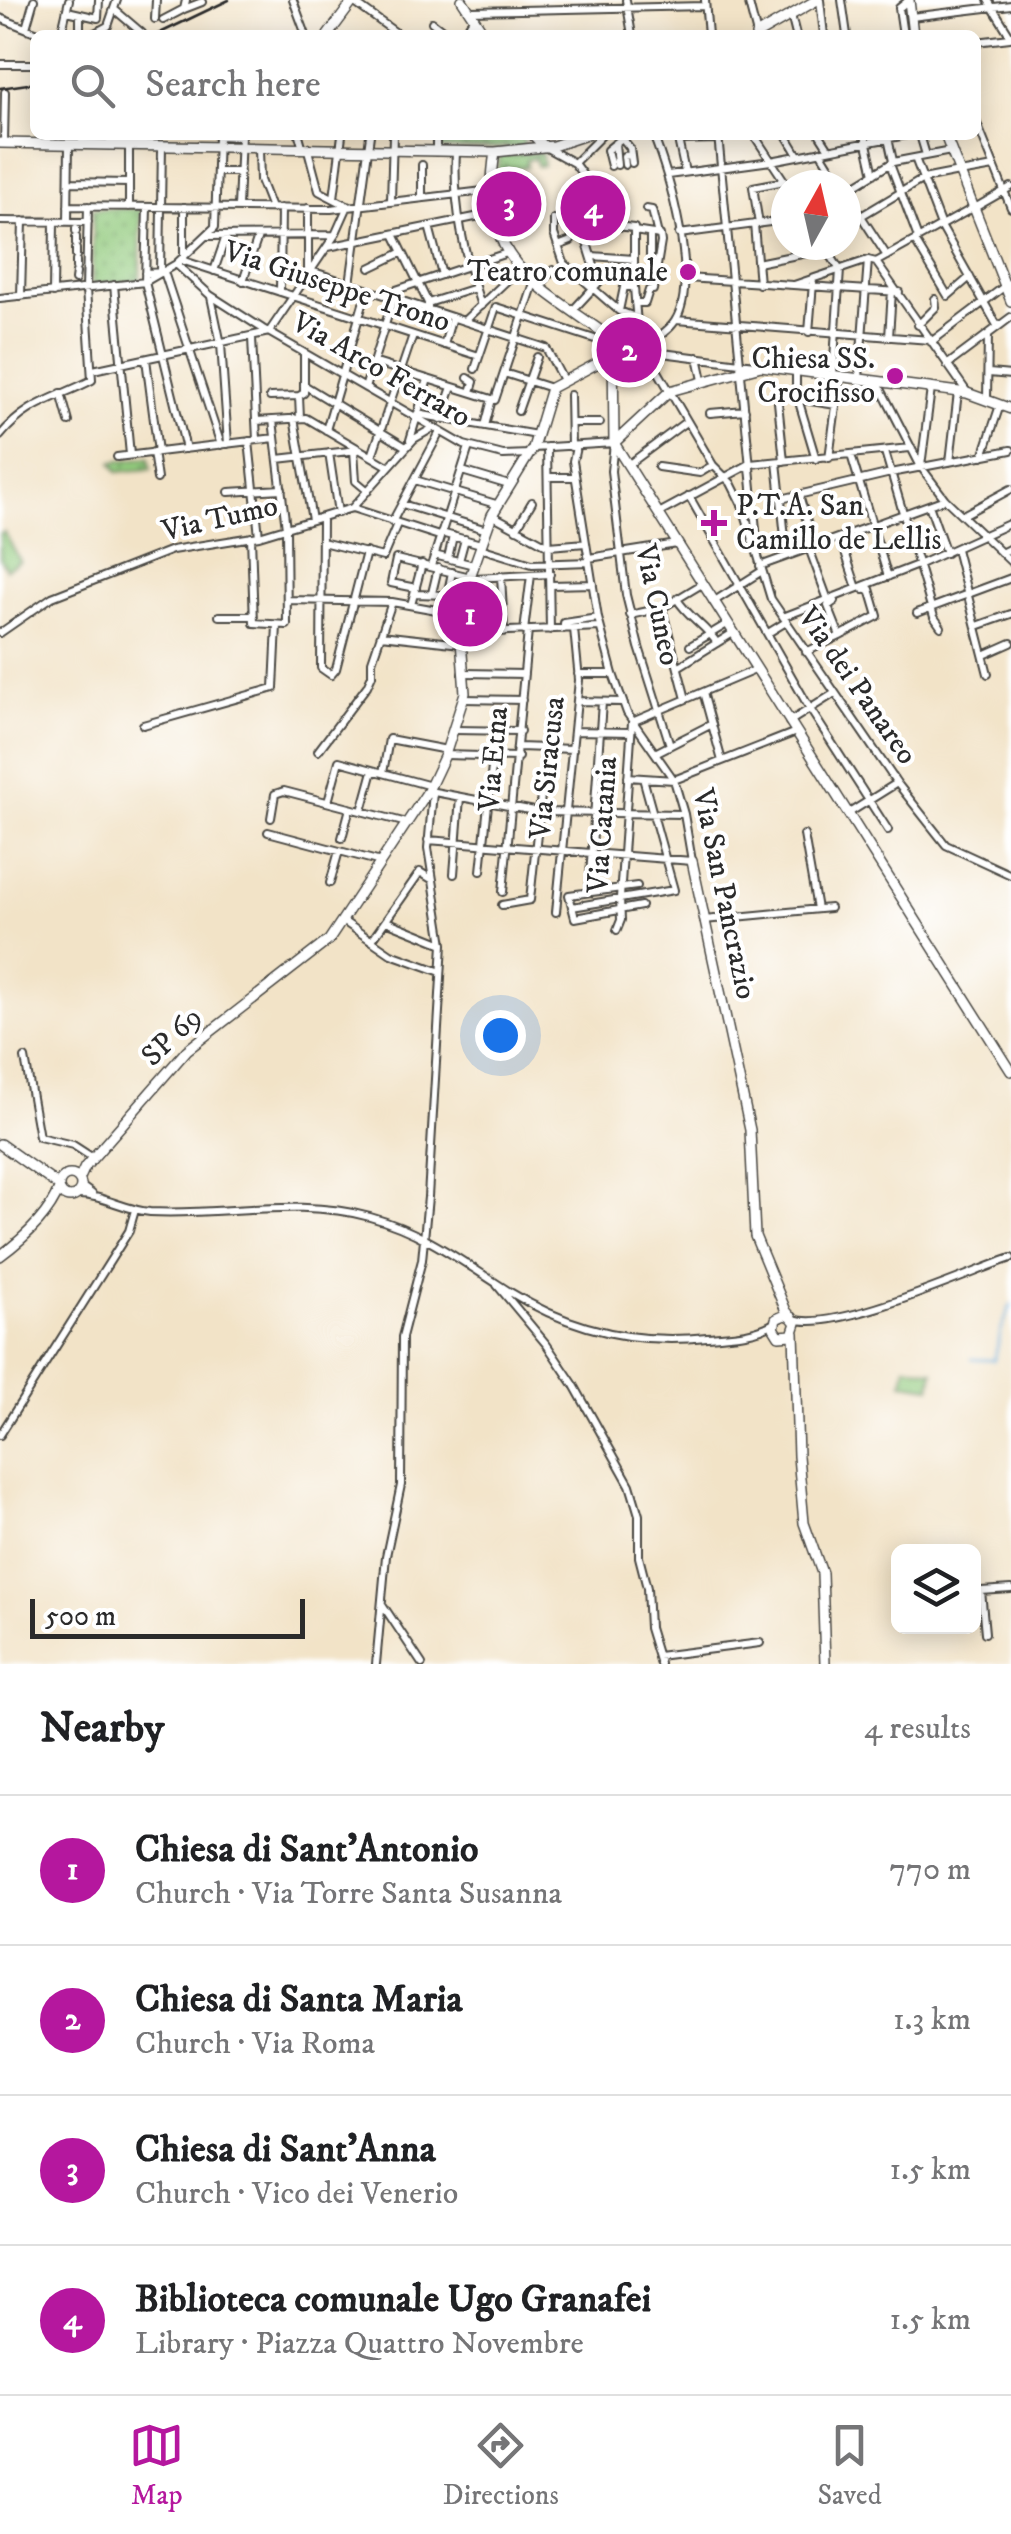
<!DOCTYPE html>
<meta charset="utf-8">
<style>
:root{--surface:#fff;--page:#f2f2f2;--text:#202124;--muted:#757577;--line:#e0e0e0;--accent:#b5179e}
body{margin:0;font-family:"IM FELL DW Pica",serif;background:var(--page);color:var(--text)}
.controls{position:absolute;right:30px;bottom:30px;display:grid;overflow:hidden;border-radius:15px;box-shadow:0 5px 25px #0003}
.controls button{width:90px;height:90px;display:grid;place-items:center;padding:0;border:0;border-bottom:2px solid var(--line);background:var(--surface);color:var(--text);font:50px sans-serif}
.compass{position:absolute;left:771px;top:170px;width:90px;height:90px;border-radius:50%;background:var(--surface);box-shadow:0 5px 25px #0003;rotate:8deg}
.scale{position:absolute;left:30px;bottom:25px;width:275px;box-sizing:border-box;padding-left:10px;border:5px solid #2b2b2b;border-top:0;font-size:28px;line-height:35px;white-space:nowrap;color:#2b2b2b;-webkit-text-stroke:8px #fff;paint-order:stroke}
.you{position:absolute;left:500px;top:1035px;width:35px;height:35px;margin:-25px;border:8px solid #fff;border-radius:50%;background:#1a73e8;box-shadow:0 0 0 15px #1a73e833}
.badge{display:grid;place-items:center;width:65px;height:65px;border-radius:50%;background:var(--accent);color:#fff;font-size:32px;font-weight:700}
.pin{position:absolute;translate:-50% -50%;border:5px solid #fff;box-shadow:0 2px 10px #0006}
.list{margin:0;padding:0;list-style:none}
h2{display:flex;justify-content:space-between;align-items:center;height:130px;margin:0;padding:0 40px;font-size:42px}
h2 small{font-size:32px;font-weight:400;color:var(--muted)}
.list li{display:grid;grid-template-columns:65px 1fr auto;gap:30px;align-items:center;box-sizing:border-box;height:150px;padding:0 40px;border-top:2px solid var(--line)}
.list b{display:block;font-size:38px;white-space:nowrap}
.list p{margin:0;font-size:32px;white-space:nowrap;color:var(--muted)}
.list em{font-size:32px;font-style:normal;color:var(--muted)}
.icon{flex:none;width:55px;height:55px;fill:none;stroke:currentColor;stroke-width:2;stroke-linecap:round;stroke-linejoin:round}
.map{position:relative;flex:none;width:1011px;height:1664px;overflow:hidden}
.search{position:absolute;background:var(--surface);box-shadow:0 5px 25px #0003;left:30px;right:30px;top:30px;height:110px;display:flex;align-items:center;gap:25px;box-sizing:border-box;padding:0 35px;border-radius:15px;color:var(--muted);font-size:38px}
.sheet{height:730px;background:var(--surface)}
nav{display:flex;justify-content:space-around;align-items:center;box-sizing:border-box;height:140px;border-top:2px solid var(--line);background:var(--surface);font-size:28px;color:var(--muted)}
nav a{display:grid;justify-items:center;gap:5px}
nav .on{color:var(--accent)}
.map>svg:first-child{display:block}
.grass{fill:#92ca7d;stroke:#5e7a54;stroke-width:2.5}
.park{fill:url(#park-dots);stroke:#5e7a54;stroke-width:2.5}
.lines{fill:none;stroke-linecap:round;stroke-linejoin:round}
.stream{stroke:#60a8d7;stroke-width:2.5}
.minor-casing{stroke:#494742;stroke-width:10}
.major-casing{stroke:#494742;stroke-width:12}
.minor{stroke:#fff;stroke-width:6}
.major{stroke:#fff;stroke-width:9}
.rail{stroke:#2b2b2b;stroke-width:2.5}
.poi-dot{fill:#b5179e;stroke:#fff;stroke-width:4}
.labels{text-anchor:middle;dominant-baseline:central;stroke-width:8;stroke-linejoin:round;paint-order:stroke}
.poi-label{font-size:30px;fill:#2b2b2b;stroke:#fff;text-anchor:end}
.street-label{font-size:30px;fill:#2b2b2b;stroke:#fff}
</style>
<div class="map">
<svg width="1011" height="1664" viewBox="0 0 1011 1664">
<defs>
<pattern id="park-dots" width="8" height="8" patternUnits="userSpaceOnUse" patternTransform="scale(2.5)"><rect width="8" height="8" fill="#92ca7d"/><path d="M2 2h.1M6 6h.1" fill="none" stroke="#77a467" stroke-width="1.8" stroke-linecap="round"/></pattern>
</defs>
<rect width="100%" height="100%" fill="#fff"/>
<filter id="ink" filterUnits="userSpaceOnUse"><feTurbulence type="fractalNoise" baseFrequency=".01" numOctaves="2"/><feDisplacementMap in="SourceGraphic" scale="20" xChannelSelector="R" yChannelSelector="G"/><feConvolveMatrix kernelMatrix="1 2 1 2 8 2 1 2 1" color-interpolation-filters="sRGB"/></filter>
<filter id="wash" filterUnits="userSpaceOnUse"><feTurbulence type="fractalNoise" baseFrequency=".0048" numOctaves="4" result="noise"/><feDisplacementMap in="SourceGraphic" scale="40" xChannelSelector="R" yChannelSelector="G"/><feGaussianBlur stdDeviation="2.25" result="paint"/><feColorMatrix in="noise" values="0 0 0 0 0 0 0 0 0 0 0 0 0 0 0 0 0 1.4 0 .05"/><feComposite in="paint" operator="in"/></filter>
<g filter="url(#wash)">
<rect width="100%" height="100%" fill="#f2e3c7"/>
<path class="grass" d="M4,532L20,561L6,569L0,558V534Z
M906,1366L934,1371L931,1387L903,1383Z"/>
<path class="park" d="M438,135H525L523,147L439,149Z
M541,152L543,165L537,166L535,158L526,160L527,167L504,168C512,183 500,196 502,210L499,211L495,183L500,156Z
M93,209H141L140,280L92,284Z
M149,457L151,469L118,472L112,462Z"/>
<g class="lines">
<path class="stream" d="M972,1359L994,1360L1002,1328L1011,1305"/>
</g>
</g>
<g filter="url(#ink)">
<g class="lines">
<defs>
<path id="minor" d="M293,0L306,35
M626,0L632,35
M705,0L708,35
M748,0L757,35
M820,0L824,35
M842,0L847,35
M988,0L1011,37
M352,1L399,35
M184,9L202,2
M115,10L142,33
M67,11L98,18L99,0
M470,11L705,6
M80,14V35
M791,15L796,35
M911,17L1011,5
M0,18L43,35
M155,19L156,0
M163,20L184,9L186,0
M432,22L449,35
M26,28L34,0
M61,35L69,0
M91,35L108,26L117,0
M462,35L474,18
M903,35L899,8L909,0
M976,42L1010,38
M0,64H35
M976,121L1011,208
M299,135L303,149
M677,135L685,172
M718,135L757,540L752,541
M754,135L787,185
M786,135L798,155
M820,135L829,149
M865,135L874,174
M920,135L926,155
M218,136L241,137
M888,138L893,161
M678,140L718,139
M4,143L5,92
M615,143L617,165
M545,147L574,163
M259,149L260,180L271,208
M308,150L319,191L346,205
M820,151L841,185
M436,152V135
M456,152C453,207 464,253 481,306
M915,158L941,226L998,327
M574,163L602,135
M890,164L918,238
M625,165L624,156L631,155
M611,166L607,150L622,138L630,148L632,163
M217,172H240
M965,172L994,167
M668,175L771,161L906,135
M69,182L129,183
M846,191L893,162L951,151
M846,193L887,256
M422,197V165
M334,198L342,135
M391,200L393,135
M68,206L331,209L492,190
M978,206L1011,187
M129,207V145
M147,207L145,282L186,449
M238,207L241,135
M308,208V269L311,271L546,348L563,380
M646,209L652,210L658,235
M585,214L601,222L615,221L616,226L634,228V287L638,337L713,465L731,483L743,507L771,599L897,783L946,845L1011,875
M554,219V234L564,263L619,311L635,317
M614,220L613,214L619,209
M0,221L88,222
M68,222L69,144
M754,224L759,284
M759,224L753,187L785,181
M846,225L923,179L959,172
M429,226L442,275
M76,231V228
M634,231L660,235L661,242L653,290H649L645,303H635
M394,234L428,303V309
M679,234L786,220
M207,236L335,235
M601,237V222
M915,241L948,296L970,277
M76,244V237
M824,245L840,270
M558,246L571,241L572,237L583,230
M328,247L519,208
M76,256V249
M184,256V207
M592,256L634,259
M181,260L479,356
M650,260V235
M876,262L967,392
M757,263L827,249
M176,264L210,295L263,329L464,445L503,455L530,454
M76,268V261
M370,268L403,252
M160,271L162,146
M214,271L226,236
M145,273L164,272L221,445
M686,278L899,292
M75,280L76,273
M243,281L258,237
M350,284L370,135
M1009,284L1011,282
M114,285L130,455
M794,285L868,260L876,262L973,208
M539,287L553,270
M280,292L281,208
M53,293L54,222
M21,296L23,221
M211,297L221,344L228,444
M0,298L145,282L176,264L215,227L218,135
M428,303L475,288
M573,310L599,282L583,230L588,182L574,163
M619,311L624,287H634
M676,320L930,340
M464,321L518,270
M918,325L936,307L935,299
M269,332L335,235L348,206
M809,332L813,283
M889,337L892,291
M252,338L257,440
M931,342L1005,286
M444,345L452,317
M645,346C655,339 669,331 675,321C700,282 670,176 653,135
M647,351L755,365
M698,357L703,380
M146,359L158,452
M373,362L495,400L534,283
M947,365L1011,317
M475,369L496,307L613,345L638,337
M93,370L269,332
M796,370V392L816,459
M504,373L551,388
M989,373L1011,375
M833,374L840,270
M468,378L474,382L471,392
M859,378L868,260
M877,381L921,467L945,499L1011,562
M304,385L406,447
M365,388L396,290L507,253
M61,393L69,422
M570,395L571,447
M270,397L299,396
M798,399L836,405
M987,399L988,335
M778,402L784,461
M518,411L537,357
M710,413L745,410
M417,414L537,435
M294,418L312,520
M300,418L299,396L304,393V353
M441,419L452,387
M256,421L306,418L388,466
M571,423H600
M485,426L492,399
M326,430L367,290
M0,436C29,401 56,399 92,380L86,289L88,206
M410,440L428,379
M249,441L259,536
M547,447L550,630
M533,448L614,443L611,471L626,595L639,647L670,745
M354,450L356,481L368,491
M153,452L157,479
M885,452L934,617L941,627
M329,453L338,513
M851,455L888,577
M372,456L413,335
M983,456L1000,405
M117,457L275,438
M829,458L840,377
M278,459L358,450
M777,462L787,556
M950,462L958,392
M628,465L687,421
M921,466L931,389
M658,467L700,473L713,465
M462,471L509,485
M548,477H575
M415,480L499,505
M229,492L282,489
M799,495L814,546
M689,496L810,709L888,830
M781,499L891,473L1011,450
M402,504L487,530
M929,505L946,553
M352,508L439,536
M659,513L750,464L910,448
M492,515L549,546L586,543
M963,515L1011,489
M322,517L321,668L331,675L336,669L366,552
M392,522L440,432
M516,529L532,502
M441,533L481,544
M251,537L254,623L287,625L286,528L273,420
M840,537L857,588
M322,542L383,557L397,524
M480,548L532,564L589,562
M809,548L828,600
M956,549L988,674
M1001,553L1011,548
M434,555L474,565
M448,558L453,536
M589,558L677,544
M459,561L465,539
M431,566L469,447
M760,566L945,499
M501,576L504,632
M550,585L593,584
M416,588L391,583L396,559L475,578L550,574
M432,593L438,568
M415,594L447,595
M677,599C687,616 706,626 717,643
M288,600L392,602L459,614
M713,602L762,571
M411,605L422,564
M662,608L686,699
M444,612L452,572
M917,613L1011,578
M630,615L662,608L702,584
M219,616H253
M783,617L920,564L1011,523
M977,626L1011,614
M564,629V623L598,618
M524,631L531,575
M0,633L52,597L172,550L259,536L352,508L414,439L433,428
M460,633L600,627
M768,633L786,622
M381,635L461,644
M840,636L878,616L870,589L864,590
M690,646L727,624
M806,652L840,636L828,606L835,601
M984,655L1011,643
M678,667L733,633
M464,673L524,674
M578,674H613
M703,692L722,761
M463,699L522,700
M577,701L622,702
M789,722L835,693
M143,725L274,688L277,625
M454,730L520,731
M575,731L631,732
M519,747L573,749
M318,751L367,686L372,675V661L392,602
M655,753L712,724
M445,755L518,757
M383,773L389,739L447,750
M628,777L674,780L796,732
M429,791L540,812L684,814
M328,802L339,761L431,786
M362,811L373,771
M849,813L897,783
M271,818L275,794L284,791L407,823
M268,832L381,862
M804,835L817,909
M342,838L350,808
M428,840L692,861L684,814L674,780L627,713L613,674L598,618L573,461L576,447
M481,871L493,757
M454,874L460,797
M330,883L339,851
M637,886L569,895L575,918L641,906
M589,891L602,702
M503,892L528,631
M502,905L530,900L546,748
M572,907L674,890L643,778
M556,912L579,680L574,629
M704,920L830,908
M343,921L391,954L441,972
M386,921L443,944
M617,930L621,920L620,898L632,722L755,670
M372,940L420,872L433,880
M25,1058L39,1137L73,1145L93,1158
M81,1186L92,1194
M76,1195C102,1194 124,1210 150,1212C224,1216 298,1197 370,1217C425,1232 464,1263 510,1292C571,1330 637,1345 707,1337C729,1335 754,1335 774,1323
M497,1285L547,1345L574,1385L630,1485L639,1515V1557L647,1588L649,1628L660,1664
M794,1319C835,1333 966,1274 1011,1258
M0,1435L129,1231L135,1210
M382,1604L422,1664
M985,1633L981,1591L1011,1589
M658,1656L760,1643
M376,1664L386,1556L401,1485L402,1337L422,1260L428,1197L443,944L428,848L433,792"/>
<path id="major" d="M462,0L485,35
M909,0L913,35
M328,35L354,0
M756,35L817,0
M533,135L545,147
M945,135L973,206
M0,143L495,152L553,146L586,135
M495,152C478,261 532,281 608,336L613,343L614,443
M975,210L1011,301
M614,443L1011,1071
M614,443L670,391L761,366L967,393L1011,409
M692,861L750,1130L755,1236L786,1311L796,1323L792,1335L779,1336L774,1328L776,1319L785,1315L792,1317
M0,1144L59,1186
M59 1186a11 11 0 1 1 22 0a11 11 0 1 1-22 0Z
M79,1180L85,1167L187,1050L329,940L428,791L445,755L465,693L459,614L470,577L492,515L533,448L551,388L613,355
M0,1256C23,1239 49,1215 59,1189
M794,1333L798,1456L804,1523L822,1573L825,1664"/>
</defs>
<use href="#minor" class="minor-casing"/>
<use href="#major" class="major-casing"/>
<use href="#minor" class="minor"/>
<use href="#major" class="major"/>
<path class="rail" d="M156,35L229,0
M0,88L35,83"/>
</g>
</g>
<g class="poi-dot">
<circle cx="688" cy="272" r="10"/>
<circle cx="895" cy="376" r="10"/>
<path d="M709 508h10v10h10v10h-10v10h-10v-10h-10v-10h10z"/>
</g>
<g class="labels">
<g class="poi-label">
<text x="668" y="272">Teatro comunale</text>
<text x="875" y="359">Chiesa SS.<tspan x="875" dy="34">Crocifisso</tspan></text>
<text x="736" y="506" text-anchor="start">P.T.A. San<tspan x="736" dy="34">Camillo de Lellis</tspan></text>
</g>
<g class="street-label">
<text transform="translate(337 287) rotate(18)">Via Giuseppe Trono</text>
<text transform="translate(381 370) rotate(30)">Via Arco Ferraro</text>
<text transform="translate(220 519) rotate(-13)">Via Tumo</text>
<text transform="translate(657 605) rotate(78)">Via Cuneo</text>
<text transform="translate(857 686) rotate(55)">Via dei Panareo</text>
<text transform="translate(494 759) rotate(-85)">Via Etna</text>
<text transform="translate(548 768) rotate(-84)">Via Siracusa</text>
<text transform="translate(603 825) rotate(-86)">Via Catania</text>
<text transform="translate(724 894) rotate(78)">Via San Pancrazio</text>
<text transform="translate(172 1037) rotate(-44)">SP 69</text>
</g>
</g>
</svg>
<div class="controls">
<button><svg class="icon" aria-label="layers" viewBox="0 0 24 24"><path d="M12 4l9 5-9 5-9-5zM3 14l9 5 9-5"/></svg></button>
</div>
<svg class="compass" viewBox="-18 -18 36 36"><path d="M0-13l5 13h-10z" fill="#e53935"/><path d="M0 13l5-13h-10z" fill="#757577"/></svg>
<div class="scale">500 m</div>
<div class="you"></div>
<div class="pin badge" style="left:470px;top:614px">1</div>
<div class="pin badge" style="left:629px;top:350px">2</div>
<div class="pin badge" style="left:509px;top:204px">3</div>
<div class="pin badge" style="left:593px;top:208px">4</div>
<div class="search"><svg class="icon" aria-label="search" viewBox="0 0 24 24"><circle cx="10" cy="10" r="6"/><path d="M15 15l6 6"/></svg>Search here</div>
</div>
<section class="sheet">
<h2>Nearby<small>4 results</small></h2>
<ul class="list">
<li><span class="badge">1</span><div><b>Chiesa di Sant'Antonio</b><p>Church · Via Torre Santa Susanna</p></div><em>770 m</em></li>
<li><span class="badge">2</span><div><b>Chiesa di Santa Maria</b><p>Church · Via Roma</p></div><em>1.3 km</em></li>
<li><span class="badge">3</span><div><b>Chiesa di Sant'Anna</b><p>Church · Vico dei Venerio</p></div><em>1.5 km</em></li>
<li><span class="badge">4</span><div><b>Biblioteca comunale Ugo Granafei</b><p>Library · Piazza Quattro Novembre</p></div><em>1.5 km</em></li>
</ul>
</section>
<nav>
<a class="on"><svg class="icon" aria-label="map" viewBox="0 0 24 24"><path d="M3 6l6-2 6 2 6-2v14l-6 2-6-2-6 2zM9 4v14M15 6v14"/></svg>Map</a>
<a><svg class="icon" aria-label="directions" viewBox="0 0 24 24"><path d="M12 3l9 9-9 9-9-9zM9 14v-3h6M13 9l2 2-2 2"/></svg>Directions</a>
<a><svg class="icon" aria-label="saved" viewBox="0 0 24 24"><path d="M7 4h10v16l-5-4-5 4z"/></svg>Saved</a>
</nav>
